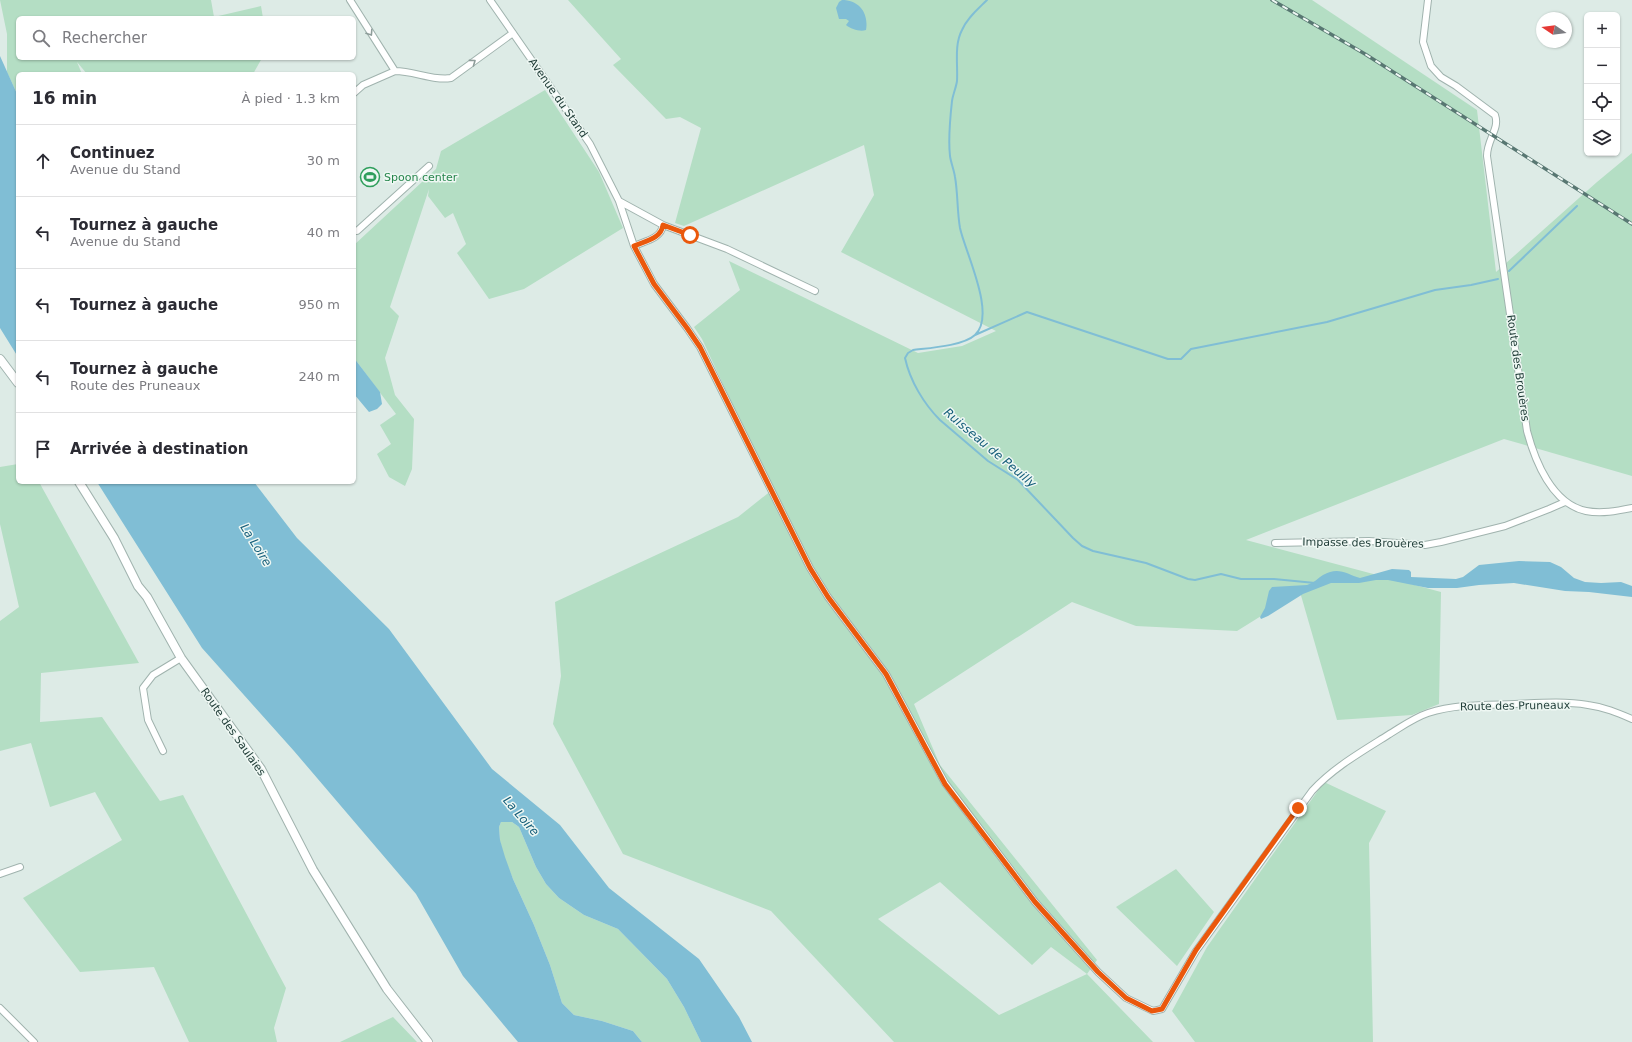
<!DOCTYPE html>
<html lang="fr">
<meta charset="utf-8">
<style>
:root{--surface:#fff;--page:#f2f2f3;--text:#2b2b33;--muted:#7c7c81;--line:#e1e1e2}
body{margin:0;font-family:"DejaVu Sans",sans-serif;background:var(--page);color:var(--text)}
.controls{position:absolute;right:12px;top:12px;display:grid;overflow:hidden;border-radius:6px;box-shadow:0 1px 3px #0004}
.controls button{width:36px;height:36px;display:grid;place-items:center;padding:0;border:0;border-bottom:1px solid var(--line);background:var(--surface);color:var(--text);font:20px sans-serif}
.compass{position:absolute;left:1536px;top:12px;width:36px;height:36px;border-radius:50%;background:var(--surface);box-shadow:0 1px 3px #0004;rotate:283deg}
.stop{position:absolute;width:12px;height:12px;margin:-9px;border:3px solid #ea580c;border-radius:50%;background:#fff}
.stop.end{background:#ea580c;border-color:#fff;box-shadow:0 1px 4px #0008}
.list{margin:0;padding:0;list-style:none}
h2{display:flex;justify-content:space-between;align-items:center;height:52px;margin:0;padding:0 16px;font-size:17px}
h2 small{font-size:13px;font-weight:400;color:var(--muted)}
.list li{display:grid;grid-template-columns:26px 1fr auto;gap:12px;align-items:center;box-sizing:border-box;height:72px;padding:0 16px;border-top:1px solid var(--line)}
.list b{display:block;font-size:15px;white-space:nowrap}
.list p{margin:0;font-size:13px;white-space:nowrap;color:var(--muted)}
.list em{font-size:13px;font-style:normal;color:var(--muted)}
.icon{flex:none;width:22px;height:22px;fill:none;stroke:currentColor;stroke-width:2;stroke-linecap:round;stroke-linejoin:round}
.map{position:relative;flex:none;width:1632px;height:1042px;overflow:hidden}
.search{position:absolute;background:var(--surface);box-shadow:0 1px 3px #0004;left:16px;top:16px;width:340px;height:44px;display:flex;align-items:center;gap:10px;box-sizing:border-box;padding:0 14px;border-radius:6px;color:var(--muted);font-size:15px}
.panel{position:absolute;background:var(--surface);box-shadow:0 1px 3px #0004;left:16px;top:72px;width:340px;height:412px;border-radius:6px}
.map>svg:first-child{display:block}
.green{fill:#b4dec4;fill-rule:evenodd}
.water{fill:#80bed5}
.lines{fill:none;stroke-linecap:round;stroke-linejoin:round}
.stream{stroke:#80bed5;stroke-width:2}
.minor-casing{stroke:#a0b3ae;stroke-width:8}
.tertiary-casing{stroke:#a0b3ae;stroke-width:10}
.minor{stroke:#fff;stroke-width:6}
.tertiary{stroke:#fff;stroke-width:8}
.rail-casing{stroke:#587772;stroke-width:3.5}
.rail{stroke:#eef7f3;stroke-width:2;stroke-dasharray:6;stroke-linecap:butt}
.oneway{stroke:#8e9d9a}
.route{stroke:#ea580c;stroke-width:5}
.labels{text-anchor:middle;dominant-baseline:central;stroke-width:3;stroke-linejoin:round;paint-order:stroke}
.street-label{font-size:11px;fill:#1e3b36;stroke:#eef7f3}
.leisure-label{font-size:11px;fill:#27864d;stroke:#eef7f3;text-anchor:start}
.water-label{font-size:12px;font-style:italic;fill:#155e7a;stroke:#eef7f3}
</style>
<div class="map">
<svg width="1632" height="1042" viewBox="0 0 1632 1042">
<rect width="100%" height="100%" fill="#ddebe6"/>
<path class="green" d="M0,0H211L214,17L261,6L263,18H18V58H262L253,74H87L77,62L82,74H18V96L7,72V34Z
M568,0H1312L1477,110L1496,272L1597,182L1632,153V476L1504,439L1246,540L1441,592L1439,704L1412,715L1337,720L1300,592L1237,631L1136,626L1072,602L914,704L940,765L1097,960L1087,974L1153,1042H894L771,911L623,854L553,724L561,676L555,602L738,517L772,490L702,339L694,327L740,290L729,261L918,353L962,346L996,331L841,252L874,195L864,145L684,226L675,223L701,128L680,117L666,119L613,65L621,59ZM940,882L1032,965L1051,947L1087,974L999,1015L878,919Z
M545,90L599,172L623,228L524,289L489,299L457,253L466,244L453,213L445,218L428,196L429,189L390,307L399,316L385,358L395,395L414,419L412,469L405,486L389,477L377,454L391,444L380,425L396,414L354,358V245L436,169L441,151Z
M18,464V482H39L139,663L41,673L40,722L102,717L160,801L183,795L286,988L274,1028L277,1042H189L154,967L80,972L23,898L122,840L95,792L50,807L31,743L0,751V621L19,607L0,524V467Z
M1324,782L1386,811L1369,843L1373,1042H1195L1172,1011L1207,947Z
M501,822H512L519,827L536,867L546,884L559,898L584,915L618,929L667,979L684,1007L701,1042H642L633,1031L602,1021L574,1015L562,1003L550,965L534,925L513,879L504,857L500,841L499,827Z
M1176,869L1214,912L1177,966L1116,907Z
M393,1017L417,1042H340Z"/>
<path class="water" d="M842,0C859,0 869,13 866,30C860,32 851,29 846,25L849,21L846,19H839L836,8L839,2Z
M0,56L18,96V357L0,328Z
M354,358L380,392L382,404L377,409L369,412L354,394Z
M97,482H254L297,538L389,629L492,769L560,825L609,888L699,959L739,1017L752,1042H701L684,1007L667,979L618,929L584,915L559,898L546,884L536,867L519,827L512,822H501L499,827L500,840L505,857L513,879L534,925L550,965L562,1003L574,1015L602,1021L633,1031L642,1042H518L463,976L416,894L294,751L202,648Z
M1519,561L1550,562L1561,567L1574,578L1585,582L1601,583L1621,582L1632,586V597L1589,592L1565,591L1514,583L1479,585L1457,588H1428L1388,580H1376L1359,583H1331L1303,594L1268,616L1261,619L1260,617L1265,608L1269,591L1272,587L1307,585C1314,583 1318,578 1323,575C1338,566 1347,574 1360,578L1392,569L1409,570L1411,572V577L1456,579L1463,577L1479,565Z"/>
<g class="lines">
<path class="stream" d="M987,0C978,9 967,18 962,30C954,45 958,64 957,81C956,88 953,94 952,101C950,119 948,139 950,156C951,163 954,170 955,177C958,194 957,211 960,228C965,252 997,315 975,335C963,346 929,348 913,350L908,353L905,358C910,381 924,404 940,420L988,461L1018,480L1073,538L1082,546L1093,551L1146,563L1188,579L1195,580L1221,574L1241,579H1274L1315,583
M1509,271L1577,206
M975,335L1027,312L1168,359H1181L1191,349L1327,322L1435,290L1471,285L1498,279"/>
<defs>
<path id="minor" d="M350,0L395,71C414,71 433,81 451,78L513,33
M490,0L590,144L619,201L634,246L654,284L687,328L700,347L810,568L828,597L886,674L945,783L1035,902L1098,972L1126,998L1153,1011L1162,1009L1196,951L1312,791C1333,768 1361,752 1388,735C1400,728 1413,718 1428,713C1456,704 1486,705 1515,704C1539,703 1564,701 1588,705C1604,707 1618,713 1632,719
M1428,0L1423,42L1431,66L1441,77L1456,86L1495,115C1500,129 1487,139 1487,156L1527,431C1535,461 1552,504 1586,511C1601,514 1617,511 1632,508
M354,93L363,85L395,71
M619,201L663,225L727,249L815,291
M354,231H357L429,166
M634,246C645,241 661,239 663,225
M1275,543L1369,541L1425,545L1441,542L1505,526L1549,509L1565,502
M163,751L148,720L143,688L153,675L181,658
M0,874L20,867
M0,1008L34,1042"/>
<path id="tertiary" d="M0,359L18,383
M79,482L114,538L138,586L147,597L181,658L261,769L313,870L387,989L428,1042"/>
</defs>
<use href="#minor" class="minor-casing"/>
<use href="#tertiary" class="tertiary-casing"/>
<use href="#minor" class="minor"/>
<use href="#tertiary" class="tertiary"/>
<defs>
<path id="rail" d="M1272,0L1365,54L1632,224"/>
</defs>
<use href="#rail" class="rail-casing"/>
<use href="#rail" class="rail"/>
</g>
<defs><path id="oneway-chevron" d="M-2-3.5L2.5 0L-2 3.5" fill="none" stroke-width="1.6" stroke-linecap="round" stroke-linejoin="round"/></defs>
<g class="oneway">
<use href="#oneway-chevron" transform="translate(370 33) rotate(57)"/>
<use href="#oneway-chevron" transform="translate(473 62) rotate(-36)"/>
</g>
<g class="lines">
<path class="route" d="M690,235L663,225C661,239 645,241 634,246L654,284L687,328L700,347L810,568L828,597L886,674L945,784L1035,902L1098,972L1126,998L1152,1011L1162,1009L1196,950L1298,808"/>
</g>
<defs>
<symbol id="stadium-ring" viewBox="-11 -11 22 22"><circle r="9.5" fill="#eef7f3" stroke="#2e9e5b" stroke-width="1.5"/><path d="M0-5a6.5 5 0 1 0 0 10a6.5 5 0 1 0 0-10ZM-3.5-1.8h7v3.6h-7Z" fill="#2e9e5b"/></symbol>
</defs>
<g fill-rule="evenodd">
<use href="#stadium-ring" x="359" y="166" width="22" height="22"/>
</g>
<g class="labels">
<g class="street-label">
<text transform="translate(558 98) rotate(55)">Avenue du Stand</text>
<text transform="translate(1518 368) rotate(82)">Route des Brouères</text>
<text transform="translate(1363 543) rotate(1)">Impasse des Brouères</text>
<text transform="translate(1515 706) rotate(-1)">Route des Pruneaux</text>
<text transform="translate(233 732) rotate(55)">Route des Saulaies</text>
</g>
<g class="leisure-label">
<text x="384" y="177">Spoon center</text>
</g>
<g class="water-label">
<text transform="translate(990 448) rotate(40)">Ruisseau de Peuilly</text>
<text transform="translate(256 545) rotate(58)">La Loire</text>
<text transform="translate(521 816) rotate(49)">La Loire</text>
</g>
</g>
</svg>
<div class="controls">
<button>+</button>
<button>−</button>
<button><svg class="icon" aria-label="locate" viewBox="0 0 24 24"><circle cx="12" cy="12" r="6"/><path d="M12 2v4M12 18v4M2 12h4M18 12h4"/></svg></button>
<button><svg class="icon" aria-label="layers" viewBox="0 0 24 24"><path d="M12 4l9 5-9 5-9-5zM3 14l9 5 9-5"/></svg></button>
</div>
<svg class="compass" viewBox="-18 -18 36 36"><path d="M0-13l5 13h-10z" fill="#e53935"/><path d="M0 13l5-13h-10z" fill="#7c7c81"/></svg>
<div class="stop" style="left:690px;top:235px"></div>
<div class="stop end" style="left:1298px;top:808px"></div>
<div class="search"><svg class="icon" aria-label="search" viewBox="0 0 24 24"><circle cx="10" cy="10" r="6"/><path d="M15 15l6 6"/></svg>Rechercher</div>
<section class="panel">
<h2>16 min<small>À pied · 1.3 km</small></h2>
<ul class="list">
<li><svg class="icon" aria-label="ahead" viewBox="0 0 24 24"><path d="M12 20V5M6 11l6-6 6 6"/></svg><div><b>Continuez</b><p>Avenue du Stand</p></div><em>30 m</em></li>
<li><svg class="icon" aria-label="left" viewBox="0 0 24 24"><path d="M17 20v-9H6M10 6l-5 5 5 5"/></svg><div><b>Tournez à gauche</b><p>Avenue du Stand</p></div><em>40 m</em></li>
<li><svg class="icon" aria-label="left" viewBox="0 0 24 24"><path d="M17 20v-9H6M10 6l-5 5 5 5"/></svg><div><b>Tournez à gauche</b></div><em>950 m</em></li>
<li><svg class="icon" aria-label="left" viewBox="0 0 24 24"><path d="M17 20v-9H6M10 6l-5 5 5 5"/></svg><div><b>Tournez à gauche</b><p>Route des Pruneaux</p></div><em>240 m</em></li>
<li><svg class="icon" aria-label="arrive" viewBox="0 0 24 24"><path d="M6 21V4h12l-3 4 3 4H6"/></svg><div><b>Arrivée à destination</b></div></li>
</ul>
</section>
</div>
